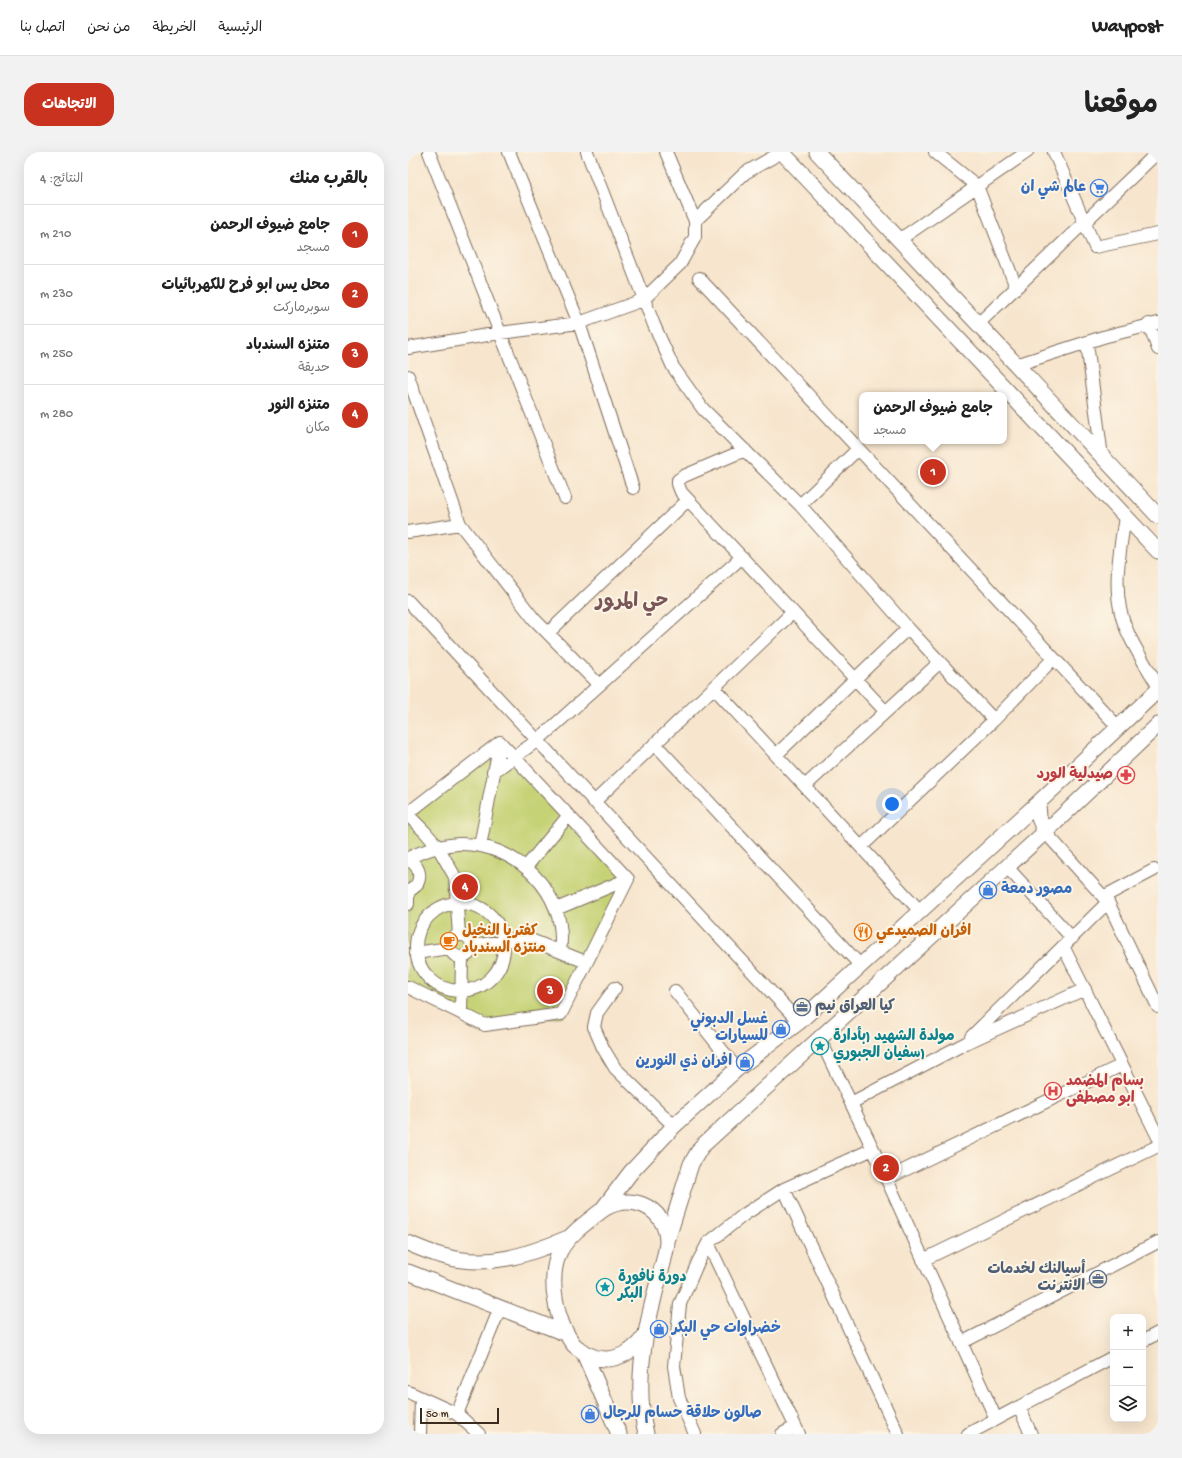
<!DOCTYPE html>
<html lang="ar">
<meta charset="utf-8">
<style>
:root{--surface:#fff;--page:#f2f2f2;--text:#222;--muted:#767676;--line:#e0e0e0;--accent:#c8321e}
body{margin:0;font-family:"Gochi Hand","Playpen Sans Arabic",sans-serif;background:var(--page);color:var(--text);direction:rtl}
.controls{position:absolute;right:12px;bottom:12px;display:grid;overflow:hidden;border-radius:8px;box-shadow:0 4px 16px #0002}
.controls button{width:36px;height:36px;display:grid;place-items:center;padding:0;border:0;border-bottom:1px solid var(--line);background:var(--surface);color:var(--text);font:20px sans-serif}
.scale{position:absolute;left:12px;bottom:10px;width:79px;box-sizing:border-box;padding-left:4px;border:2px solid #3b2a1e;border-top:0;font-size:11px;line-height:14px;white-space:nowrap;color:#3b2a1e;-webkit-text-stroke:3px #fcf5e5;paint-order:stroke}
.you{position:absolute;left:484px;top:652px;width:14px;height:14px;margin:-10px;border:3px solid #fff;border-radius:50%;background:#1a73e8;box-shadow:0 0 0 6px #1a73e833}
.badge{display:grid;place-items:center;width:26px;height:26px;border-radius:50%;background:var(--accent);color:#fff;font-size:13px;font-weight:700}
.pin{position:absolute;translate:-50% -50%;border:2px solid #fff;box-shadow:0 1px 4px #0006}
.popup{position:absolute;left:451px;top:240px;width:148px;height:52px;box-sizing:border-box;display:grid;place-content:center;border-radius:8px;background:var(--surface);filter:drop-shadow(0 1px 3px #0005);font-size:13px;white-space:nowrap;color:var(--muted)}
.popup b{font-size:15px;color:var(--text)}
.popup::after{content:'';position:absolute;left:50%;top:100%;margin-left:-8px;border:8px solid transparent;border-top-color:var(--surface)}
.list{margin:0;padding:0;list-style:none}
h2{display:flex;justify-content:space-between;align-items:center;height:52px;margin:0;padding:0 16px;font-size:17px}
h2 small{font-size:13px;font-weight:400;color:var(--muted)}
.list li{display:grid;grid-template-columns:26px 1fr auto;gap:12px;align-items:center;box-sizing:border-box;height:60px;padding:0 16px;border-top:1px solid var(--line)}
.list b{display:block;font-size:15px;white-space:nowrap}
.list p{margin:0;font-size:13px;white-space:nowrap;color:var(--muted)}
.list em{font-size:13px;font-style:normal;color:var(--muted)}
.icon{flex:none;width:22px;height:22px;fill:none;stroke:currentColor;stroke-width:2;stroke-linecap:round;stroke-linejoin:round}
.map{position:relative;flex:none;width:750px;height:1282px;overflow:hidden;direction:ltr;border-radius:16px}
header{display:flex;align-items:center;gap:24px;box-sizing:border-box;height:56px;padding:0 20px;background:var(--surface);border-bottom:1px solid var(--line)}
header strong{font-size:19px}
nav{display:flex;gap:22px;margin-inline-start:auto;font-size:14px}
.intro{display:flex;align-items:center;justify-content:space-between;box-sizing:border-box;height:96px;padding:0 24px}
h1{margin:0;font-size:28px}
.button{padding:10px 18px;border-radius:16px;background:var(--accent);color:#fff;font-size:14px;font-weight:700}
main{display:flex;gap:24px;padding:0 24px}
aside{flex:1;background:var(--surface);border-radius:16px;box-shadow:0 4px 16px #0002}
.map>svg:first-child{display:block}
.green{fill:#c5d274;stroke:#807e49}
.lines{fill:none;stroke-linecap:round;stroke-linejoin:round}
.minor-casing{stroke:#7d6b5b;stroke-width:14}
.major-casing{stroke:#7d6b5b;stroke-width:17}
.minor{stroke:#fff;stroke-width:12}
.major{stroke:#fff;stroke-width:15}
.labels{text-anchor:middle;dominant-baseline:central;stroke-width:4;stroke-linejoin:round;paint-order:stroke}
.shop-label{font-size:15px;font-weight:bold;fill:#366cbe;stroke:#fcf5e5;text-anchor:end}
.health-label{font-size:15px;font-weight:bold;fill:#be3a42;stroke:#fcf5e5;text-anchor:end}
.food-label{font-size:15px;font-weight:bold;fill:#c56008;stroke:#fcf5e5;text-anchor:start}
.service-label{font-size:15px;font-weight:bold;fill:#4e5e75;stroke:#fcf5e5;text-anchor:start}
.culture-label{font-size:15px;font-weight:bold;fill:#0d838f;stroke:#fcf5e5;text-anchor:start}
.district-label{font-size:19px;font-weight:bold;fill:#7a5658;stroke:#fcf5e5}
</style>
<header>
<strong>Waypost</strong>
<nav><a>الرئيسية</a><a>الخريطة</a><a>من نحن</a><a>اتصل بنا</a></nav>
</header>
<div class="intro"><h1>موقعنا</h1><a class="button">الاتجاهات</a></div>
<main>
<div class="map">
<svg width="750" height="1282" viewBox="0 0 750 1282">
<rect width="100%" height="100%" fill="#fcf5e5"/>
<filter id="ink" filterUnits="userSpaceOnUse"><feTurbulence type="fractalNoise" baseFrequency=".025" numOctaves="2"/><feDisplacementMap in="SourceGraphic" scale="8" xChannelSelector="R" yChannelSelector="G"/><feConvolveMatrix kernelMatrix="1 2 1 2 8 2 1 2 1" color-interpolation-filters="sRGB"/></filter>
<filter id="wash" filterUnits="userSpaceOnUse"><feTurbulence type="fractalNoise" baseFrequency=".012" numOctaves="4" result="noise"/><feDisplacementMap in="SourceGraphic" scale="16" xChannelSelector="R" yChannelSelector="G"/><feGaussianBlur stdDeviation="0.9" result="paint"/><feColorMatrix in="noise" values="0 0 0 0 0 0 0 0 0 0 0 0 0 0 0 0 0 1.4 0 .05"/><feComposite in="paint" operator="in"/></filter>
<g filter="url(#wash)">
<rect width="100%" height="100%" fill="#f7e5cd"/>
<path class="green" d="M92,587L223,727L155,864L76,874L0,837V659Z"/>
</g>
<g filter="url(#ink)">
<g class="lines">
<defs>
<path id="minor" d="M21,0L157,346
M101,0L171,171L225,336
M179,0L246,173L265,215L295,257L392,353L500,476L586,568
M527,0L569,34L608,135
M646,0L687,95L750,82
M287,69L337,21L374,0
M491,88L619,0
M291,126L710,575
M570,172L750,0
M741,172L750,197
M679,191L694,305
M0,196L92,181L171,171L235,148L272,112L287,85V69L258,0
M608,213L695,185L750,171
M0,224L52,372L126,467L191,533
M337,298L276,324L270,328V332L273,340L477,559
M392,353L450,297
M717,365C711,404 702,446 721,483C729,500 740,517 750,534
M0,380L52,372
M0,449L391,870
M140,481L280,348
M306,536L512,759
M92,590L220,727
M247,592L452,813
M368,603L500,476
M85,620L130,588L334,405
M397,634L532,510
M186,650L385,460
M0,661L92,590
M0,663L17,680L30,695L47,725L51,783
M637,680L700,750L750,855
M72,694L92,590
M453,695L586,568L645,507
M0,706C15,699 33,693 50,692C107,690 161,741 152,799
M0,708C15,715 15,733 0,739
M118,715L161,663
M599,715L664,786
M695,745L746,718
M8 795a44 44 0 1 1 88 0a44 44 0 1 1-88 0Z
M0,752V739
M148,757L220,727
M42 794a11 11 0 1 1 22 0a11 11 0 1 1-22 0Z
M64,794L118,786L178,810
M655,794L750,985
M8,801L41,796
M0,835L77,873L153,862L220,727
M207,836L189,861L186,875L195,896L207,916L266,974
M267,839L329,917
M53,861L54,806
M563,885L700,750
M412,887L465,997L588,1267
M443,951L558,891L677,837
M478,1027L714,913
M376,1037L490,1282
M300,1091L391,1282
M515,1108L750,994
M735,1189L750,1181
M553,1191L750,1090
M0,1240L49,1262L71,1282
M611,1255L623,1282
M49,1262L92,1156
M12,1282L13,1246
M287,1282L271,1246L266,1214L272,1152L290,1110L300,1091L337,1062L376,1037L465,997
M374,1282L387,1275
M560,1282L705,1205"/>
<path id="major" d="M374,0L750,399
M409,0L750,364
M630,651L631,666L637,680
M194,1058L223,1020L266,974L329,917L391,870L630,651L750,538
M259,1089L283,1012L293,995L648,670L750,573
M0,1091C11,1096 23,1101 35,1104C80,1117 119,1103 160,1086
M0,1120L159,1182
M236,1185C222,1204 198,1215 176,1200C173,1198 169,1196 166,1193C148,1171 139,1126 152,1099C161,1082 179,1070 193,1059C220,1039 258,1054 259,1089C259,1101 250,1128 247,1141C235,1187 227,1235 238,1282
M175,1199L211,1282"/>
</defs>
<use href="#minor" class="minor-casing"/>
<use href="#major" class="major-casing"/>
<use href="#minor" class="minor"/>
<use href="#major" class="major"/>
</g>
</g>
<defs>
<symbol id="supermarket-ring" viewBox="-11 -11 22 22"><circle r="9.5" fill="#fcf5e5" stroke="#3f7fe0" stroke-width="1.5"/><path d="M-6-5.5h2.5l.6 2H6L4.5 2H-2.5L-4.4-4H-6ZM-1.5 3.2a1.3 1.3 0 1 0 .1 0ZM3 3.2a1.3 1.3 0 1 0 .1 0Z" fill="#3f7fe0"/></symbol>
<symbol id="pharmacy-ring" viewBox="-11 -11 22 22"><circle r="9.5" fill="#fcf5e5" stroke="#e0444e" stroke-width="1.5"/><path d="M-2-6h4v4h4v4h-4v4h-4v-4h-4v-4h4Z" fill="#e0444e"/></symbol>
<symbol id="shop-ring" viewBox="-11 -11 22 22"><circle r="9.5" fill="#fcf5e5" stroke="#3f7fe0" stroke-width="1.5"/><path d="M-5-2.5h2.3a2.7 3.5 0 0 1 5.4 0H5L5.5 6h-11ZM-1.5-2.5h3a1.5 2.3 0 0 0-3 0Z" fill="#3f7fe0"/></symbol>
<symbol id="restaurant-ring" viewBox="-11 -11 22 22"><circle r="9.5" fill="#fcf5e5" stroke="#e8710a" stroke-width="1.5"/><path d="M-5-6h1v4h1v-4h1v4h1v-4h1v5L-1.5 .5V6h-2V.5L-5-1ZM5-6V6H3V1.5H1.5Q1.5-4 5-6Z" fill="#e8710a"/></symbol>
<symbol id="cafe-ring" viewBox="-11 -11 22 22"><circle r="9.5" fill="#fcf5e5" stroke="#e8710a" stroke-width="1.5"/><path d="M-5.5-4.5H6V0H3Q3 3.5 0 3.5H-2.5Q-5.5 3.5-5.5 0ZM3-3.2v2h1.7v-2ZM-6 4.5H4V6H-6Z" fill="#e8710a"/></symbol>
<symbol id="office-ring" viewBox="-11 -11 22 22"><circle r="9.5" fill="#fcf5e5" stroke="#5c6f8a" stroke-width="1.5"/><path d="M-6-3h4V-5.5h4V-3h4V5H-6ZM-1-4.5V-3h2v-1.5ZM-6 0V1H6V0Z" fill="#5c6f8a"/></symbol>
<symbol id="sight-ring" viewBox="-11 -11 22 22"><circle r="9.5" fill="#fcf5e5" stroke="#0f9aa8" stroke-width="1.5"/><path d="M0-6L1.8-2.2L6-1.7L2.9 1.2L3.7 5.4L0 3.3L-3.7 5.4L-2.9 1.2L-6-1.7L-1.8-2.2Z" fill="#0f9aa8"/></symbol>
<symbol id="hospital-ring" viewBox="-11 -11 22 22"><circle r="9.5" fill="#fcf5e5" stroke="#e0444e" stroke-width="1.5"/><path d="M-5-5h3v3.5h4V-5h3V5h-3V1.5h-4V5h-3Z" fill="#e0444e"/></symbol>
</defs>
<g fill-rule="evenodd">
<use href="#supermarket-ring" x="681" y="26" width="20" height="20"/>
<use href="#pharmacy-ring" x="708" y="613" width="20" height="20"/>
<use href="#shop-ring" x="570" y="728" width="20" height="20"/>
<use href="#restaurant-ring" x="445" y="770" width="20" height="20"/>
<use href="#cafe-ring" x="31" y="779" width="20" height="20"/>
<use href="#office-ring" x="384" y="845" width="20" height="20"/>
<use href="#shop-ring" x="363" y="867" width="20" height="20"/>
<use href="#sight-ring" x="402" y="884" width="20" height="20"/>
<use href="#shop-ring" x="327" y="900" width="20" height="20"/>
<use href="#hospital-ring" x="635" y="929" width="20" height="20"/>
<use href="#office-ring" x="680" y="1117" width="20" height="20"/>
<use href="#sight-ring" x="187" y="1125" width="20" height="20"/>
<use href="#shop-ring" x="241" y="1167" width="20" height="20"/>
<use href="#shop-ring" x="172" y="1252" width="20" height="20"/>
</g>
<g class="labels">
<g class="shop-label">
<text x="678" y="36">عالم شي ان</text>
<text x="593" y="738" text-anchor="start">مصور دمعة</text>
<text x="360" y="868">غسل الدبوني<tspan x="360" dy="17">للسيارات</tspan></text>
<text x="324" y="910">افران ذي النورين</text>
<text x="264" y="1177" text-anchor="start">خضراوات حي البكر</text>
<text x="195" y="1262" text-anchor="start">صالون حلاقة حسام للرجال</text>
</g>
<g class="health-label">
<text x="705" y="623">صيدلية الورد</text>
<text x="658" y="930" text-anchor="start">بسام المضمد<tspan x="658" dy="17">ابو مصطفى</tspan></text>
</g>
<g class="food-label">
<text x="54" y="780">كفتريا النخيل<tspan x="54" dy="17">منتزه السندباد</tspan></text>
<text x="468" y="780">افران الصميدعي</text>
</g>
<g class="service-label">
<text x="407" y="855">کیا العراق نیم</text>
<text x="677" y="1118" text-anchor="end">أسيالنك لخدمات<tspan x="677" dy="17">الانترنت</tspan></text>
</g>
<g class="culture-label">
<text x="425" y="885">مولدة الشهيد (بأدارة<tspan x="425" dy="17">سفيان الجبوري)</tspan></text>
<text x="210" y="1126">دورة نافورة<tspan x="210" dy="17">البكر</tspan></text>
</g>
<g class="district-label">
<text x="224" y="450">حي المرور</text>
</g>
</g>
</svg>
<div class="controls">
<button>+</button>
<button>−</button>
<button><svg class="icon" aria-label="layers" viewBox="0 0 24 24"><path d="M12 4l9 5-9 5-9-5zM3 14l9 5 9-5"/></svg></button>
</div>
<div class="scale">50 m</div>
<div class="you"></div>
<div class="pin badge" style="left:525px;top:320px">1</div>
<div class="popup"><b>جامع ضيوف الرحمن</b>مسجد</div>
<div class="pin badge" style="left:478px;top:1016px">2</div>
<div class="pin badge" style="left:142px;top:839px">3</div>
<div class="pin badge" style="left:57px;top:735px">4</div>
</div>
<aside>
<h2>بالقرب منك<small>النتائج: 4</small></h2>
<ul class="list">
<li><span class="badge">1</span><div><b>جامع ضيوف الرحمن</b><p>مسجد</p></div><em>210 m</em></li>
<li><span class="badge">2</span><div><b>محل يس ابو فرح للكهربائيات</b><p>سوبرماركت</p></div><em>230 m</em></li>
<li><span class="badge">3</span><div><b>متنزه السندباد</b><p>حديقة</p></div><em>250 m</em></li>
<li><span class="badge">4</span><div><b>متنزه النور</b><p>مكان</p></div><em>280 m</em></li>
</ul>
</aside>
</main>
